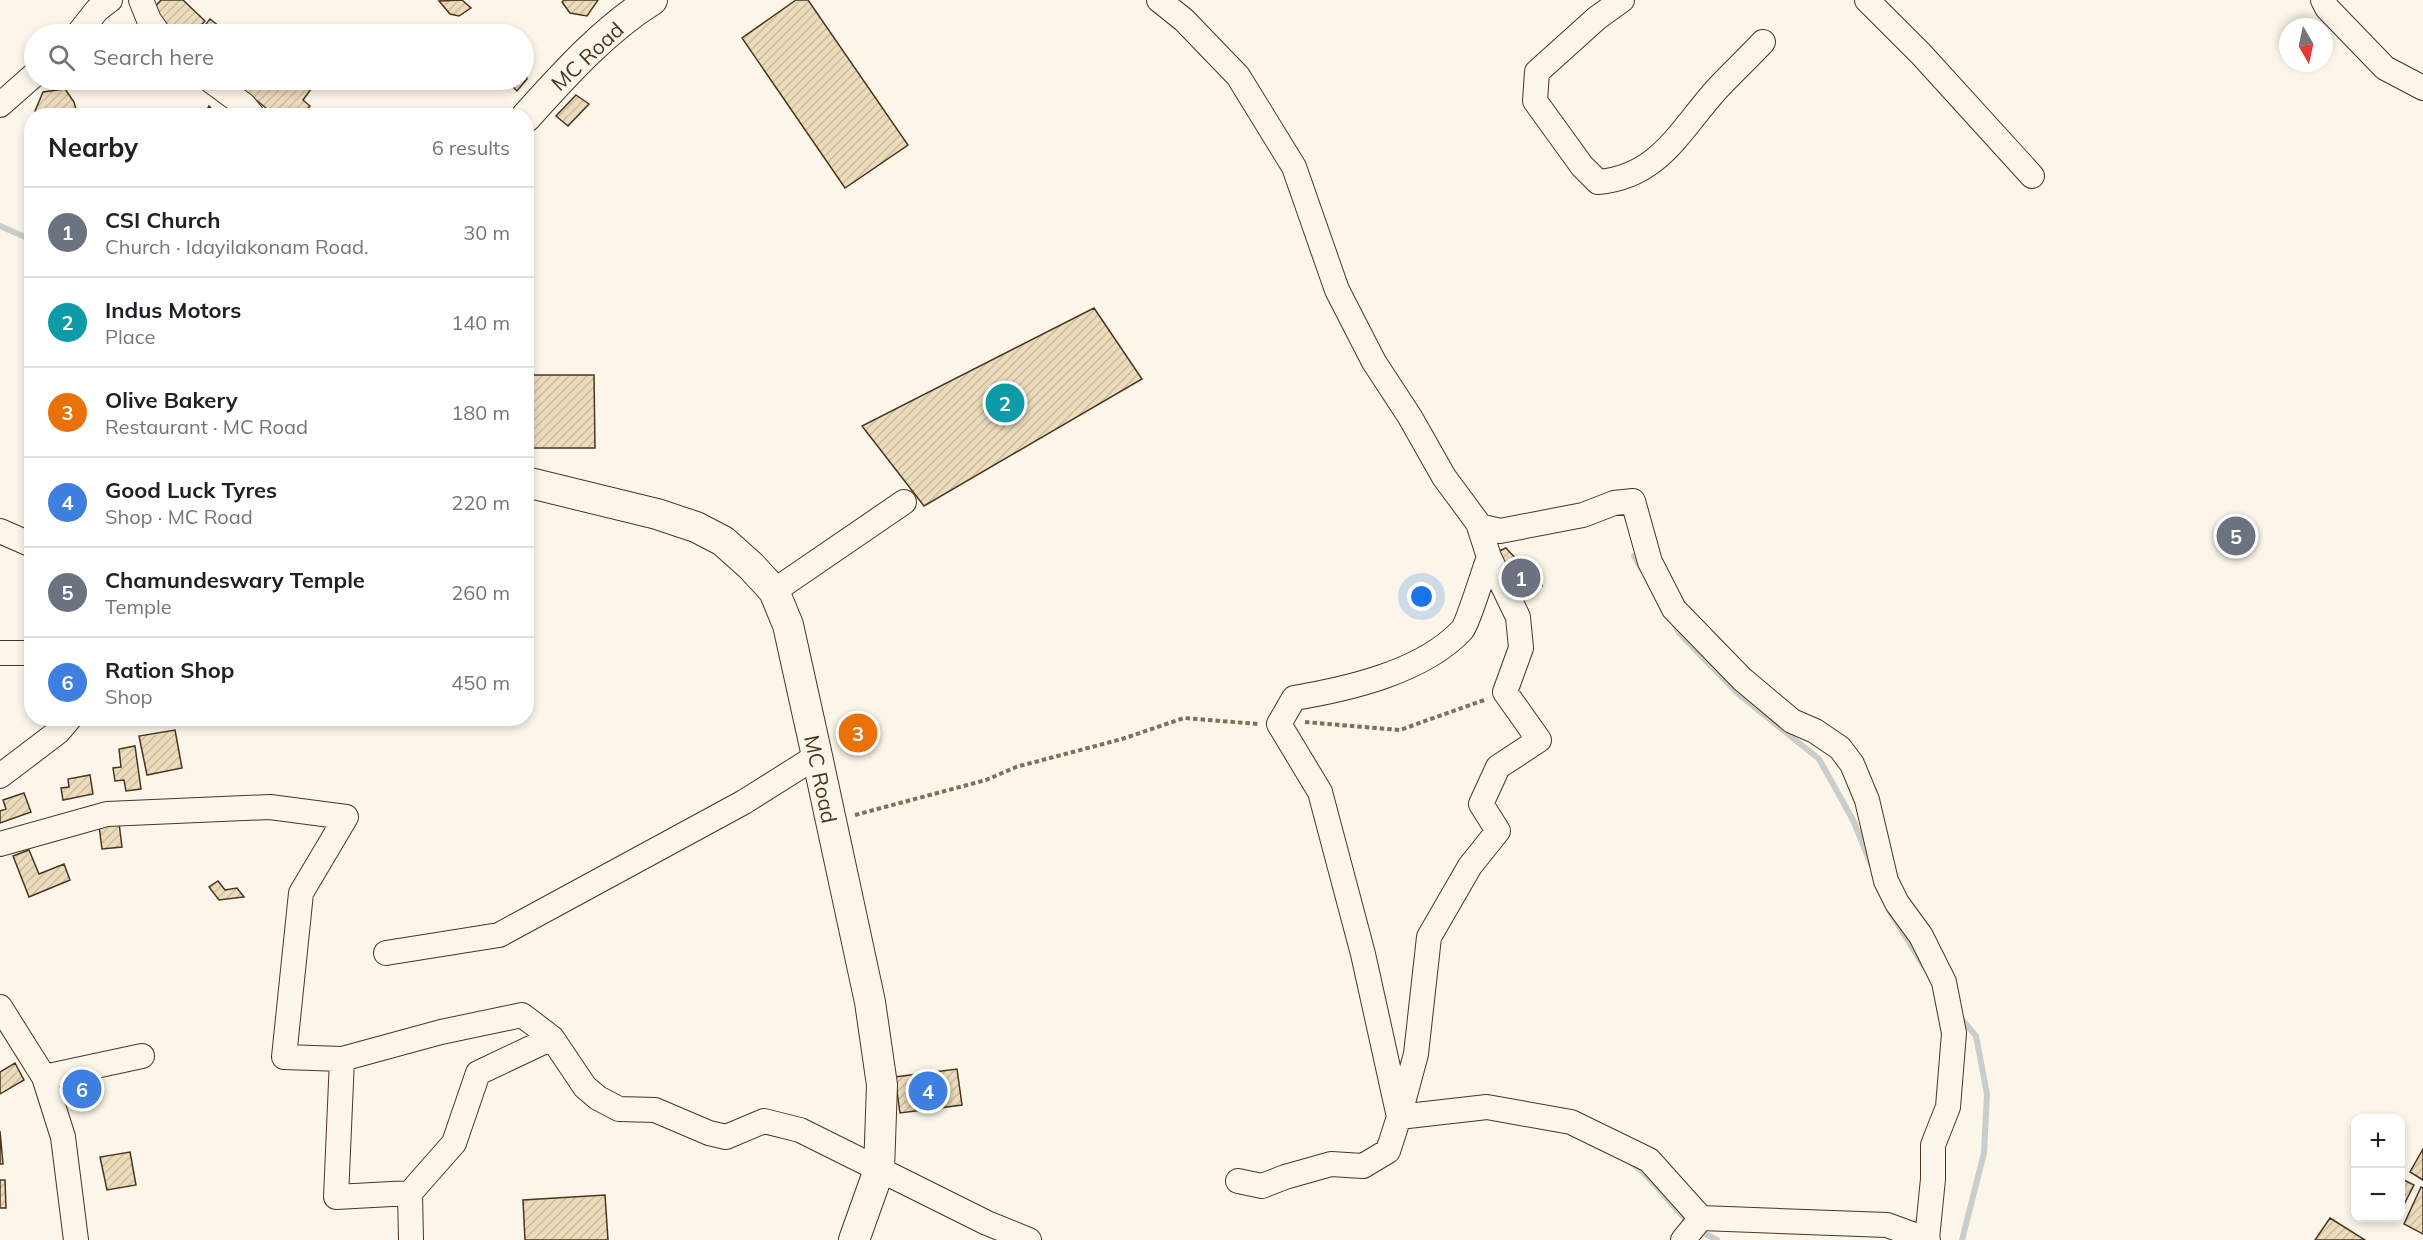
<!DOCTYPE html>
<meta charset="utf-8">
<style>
:root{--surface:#fff;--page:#f6f6f6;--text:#202124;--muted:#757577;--line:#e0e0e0;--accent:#ea580c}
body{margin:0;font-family:Mulish,sans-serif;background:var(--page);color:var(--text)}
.controls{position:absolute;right:18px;bottom:18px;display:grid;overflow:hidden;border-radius:12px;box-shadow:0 3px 9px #0003}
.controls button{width:54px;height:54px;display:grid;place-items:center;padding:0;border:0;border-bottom:2px solid var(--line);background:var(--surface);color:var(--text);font:30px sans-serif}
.compass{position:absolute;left:2279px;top:18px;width:54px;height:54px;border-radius:50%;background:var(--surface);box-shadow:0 3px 9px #0003;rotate:171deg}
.you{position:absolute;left:1422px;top:597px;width:21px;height:21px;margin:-15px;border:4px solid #fff;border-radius:50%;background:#1a73e8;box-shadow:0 0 0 9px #1a73e833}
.badge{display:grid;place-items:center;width:39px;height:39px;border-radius:50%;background:var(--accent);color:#fff;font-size:20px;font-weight:700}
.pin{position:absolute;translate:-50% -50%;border:3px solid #fff;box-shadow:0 2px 6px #0006}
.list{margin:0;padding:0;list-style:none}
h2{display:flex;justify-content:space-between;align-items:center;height:78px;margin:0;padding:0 24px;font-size:26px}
h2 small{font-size:20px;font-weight:400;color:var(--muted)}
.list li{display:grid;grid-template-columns:39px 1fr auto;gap:18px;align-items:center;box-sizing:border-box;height:90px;padding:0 24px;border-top:2px solid var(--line)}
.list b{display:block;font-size:22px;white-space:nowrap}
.list p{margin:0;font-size:20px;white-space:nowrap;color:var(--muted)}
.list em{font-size:20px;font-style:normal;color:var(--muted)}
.icon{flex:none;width:33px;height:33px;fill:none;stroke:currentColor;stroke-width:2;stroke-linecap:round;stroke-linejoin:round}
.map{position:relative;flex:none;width:2423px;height:1240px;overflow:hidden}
.search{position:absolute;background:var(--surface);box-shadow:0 3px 9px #0003;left:24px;top:24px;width:510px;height:66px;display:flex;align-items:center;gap:15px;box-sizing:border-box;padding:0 21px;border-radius:33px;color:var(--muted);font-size:22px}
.panel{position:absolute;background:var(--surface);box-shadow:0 3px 9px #0003;left:24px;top:108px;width:510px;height:618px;border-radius:24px}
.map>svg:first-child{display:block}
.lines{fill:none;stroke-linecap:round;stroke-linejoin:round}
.stream{stroke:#c9cecd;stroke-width:6}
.building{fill:url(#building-hatch);stroke:#4a3520;stroke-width:1.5}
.minor-casing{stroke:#4a3520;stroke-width:26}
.major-casing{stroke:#4a3520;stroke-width:32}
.path{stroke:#7f6f5c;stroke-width:4;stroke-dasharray:4.5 3;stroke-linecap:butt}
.minor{stroke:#fbf6e9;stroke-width:24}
.major{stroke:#fbf6e9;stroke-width:30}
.labels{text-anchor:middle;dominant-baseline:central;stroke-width:4.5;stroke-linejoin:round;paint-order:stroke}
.street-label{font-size:21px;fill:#4a3520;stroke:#fbf6e9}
</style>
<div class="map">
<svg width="2423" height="1240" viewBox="0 0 2423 1240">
<defs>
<pattern id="building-hatch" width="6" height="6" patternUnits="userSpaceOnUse" patternTransform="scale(1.5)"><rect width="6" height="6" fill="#ecdcbc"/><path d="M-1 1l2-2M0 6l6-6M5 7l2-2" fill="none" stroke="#ccbda1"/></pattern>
</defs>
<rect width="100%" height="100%" fill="#fbf6e9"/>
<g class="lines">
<path class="stream" d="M0,226L32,240
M1634,556L1641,568
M1674,623L1679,633L1737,693L1819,759L1853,820L1871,864
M1890,912L1923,965
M1960,1017L1976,1036L1987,1094L1984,1153L1962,1240
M1633,1164C1655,1181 1670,1205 1690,1223
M1698,1230L1717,1240"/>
</g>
<path class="building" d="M161,0H183L205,21L193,34H177L152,10Z
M462,0L471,8L459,16L450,14L439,1Z
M564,0H598L587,16L570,13L562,2Z
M796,0H808L908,145L845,188L742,38Z
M210,19L229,34H198Z
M488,26L494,34H472L481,30Z
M524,65L527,79L517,91L506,80H524Z
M231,80H285L288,82L290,80H308L314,85L303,100L310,106L302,116H276Z
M65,89L74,102L78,116H43L35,111L43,92Z
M576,95L589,104L568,126L556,116Z
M209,106L216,114L217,116H203Z
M1094,308L1142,379L924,506L862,426Z
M530,375H594L595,448H530Z
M2235,523L2242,527L2239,534L2252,540L2244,546L2228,538Z
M1506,548L1518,561L1530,560L1542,586L1513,599L1499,551Z
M175,730L182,768L147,775L139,736Z
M135,746L141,789L126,791L124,780L115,781L113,768L121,767L119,749Z
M90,775L93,794L63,800L61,788L69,787L68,779Z
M24,793L31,812L0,823V811L6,809L3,800Z
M119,823L122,847L102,849L99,826Z
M29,850L39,874L64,864L70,880L29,897L13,856Z
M218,881L225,890L237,888L244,897L219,900L209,887Z
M15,1063L24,1080L0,1094V1072Z
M957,1069L962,1105L900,1113L895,1077Z
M91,1076L95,1097L72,1102L68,1080Z
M0,1131L3,1164H0Z
M2423,1149V1180L2410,1172Z
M130,1152L136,1185L107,1190L100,1157Z
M2400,1178L2414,1185L2400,1212Z
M0,1180H5L6,1208H0Z
M2421,1187L2423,1188V1234L2404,1224Z
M605,1195L608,1240H525L523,1200Z
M2330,1218L2365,1240H2315Z"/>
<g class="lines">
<defs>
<path id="minor" d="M141,0L149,20L159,34
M1159,0L1184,20L1238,76L1294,167L1337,290L1374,362L1410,417L1444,477L1478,523L1489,557L1518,617L1521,648L1505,692L1539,740L1498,767L1481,804L1498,831L1470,866L1429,937L1416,1054L1399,1117L1388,1151L1363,1166L1331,1164L1285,1177L1262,1186L1238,1181
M1622,0L1597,18L1537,72L1535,101L1582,166L1598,182C1659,177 1680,130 1717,89C1732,73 1748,58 1763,42
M1867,0L1921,54L2032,176
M2323,0L2327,8L2385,68L2423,88
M78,34L97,10L110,0
M210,80L244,105L253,116
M0,105L34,75
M1479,526L1500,531L1583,515L1614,503L1633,501L1650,562L1674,609L1742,679L1792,721L1815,731L1840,748L1852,764L1867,800L1886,881L1897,903L1921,936L1944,982L1954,1033L1948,1107L1933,1145V1179L1927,1239
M0,531L32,545
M1489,557C1484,570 1468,623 1462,630C1423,672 1348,689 1294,698L1279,724L1320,792L1363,954L1399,1117L1487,1107L1571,1122L1649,1160L1701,1218
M774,591L904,502
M0,653H32
M0,776L58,732L70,718
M0,844L107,814L270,807L346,817L301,893L284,1057L342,1059L441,1032L522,1015L552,1038L585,1087L598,1098L619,1109L655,1110L709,1133L726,1137L764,1121L800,1130L987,1223L1029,1240
M386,953L499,935L744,802L817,756
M0,1007L44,1077L63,1137L76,1240
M342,1059L336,1197L410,1193
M44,1077L142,1056
M1701,1218L1887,1225L1928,1240
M411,1240L410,1193L454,1143L478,1073L552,1038
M1683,1240L1701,1218"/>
<path id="major" d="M526,117C564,75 604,30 652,0
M526,482L657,514L696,527L723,541L751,566L774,591L788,625L817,756L870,1002L882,1085L879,1170L854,1240"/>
</defs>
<use href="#minor" class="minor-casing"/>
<use href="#major" class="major-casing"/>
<path class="path" d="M1305,722L1400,730L1487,699
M855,815L986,780L1016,767L1122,739L1184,718L1258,724"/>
<use href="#minor" class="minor"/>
<use href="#major" class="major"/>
</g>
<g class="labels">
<g class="street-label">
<text transform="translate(587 56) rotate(-43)">MC Road</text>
<text transform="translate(821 779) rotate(78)">MC Road</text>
</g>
</g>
</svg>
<div class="controls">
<button>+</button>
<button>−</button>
</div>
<svg class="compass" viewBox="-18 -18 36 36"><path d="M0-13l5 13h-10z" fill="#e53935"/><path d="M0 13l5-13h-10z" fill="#757577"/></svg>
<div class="you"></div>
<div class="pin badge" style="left:1521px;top:578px;background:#6b7280">1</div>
<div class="pin badge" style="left:1005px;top:403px;background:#0f9aa8">2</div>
<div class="pin badge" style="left:858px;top:733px;background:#e8710a">3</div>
<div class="pin badge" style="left:928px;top:1091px;background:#3f7fe0">4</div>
<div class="pin badge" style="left:2236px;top:536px;background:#6b7280">5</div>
<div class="pin badge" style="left:82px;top:1089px;background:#3f7fe0">6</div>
<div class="search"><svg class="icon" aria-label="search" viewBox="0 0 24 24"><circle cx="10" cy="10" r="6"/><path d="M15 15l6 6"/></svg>Search here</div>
<section class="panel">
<h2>Nearby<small>6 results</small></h2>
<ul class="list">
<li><span class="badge" style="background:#6b7280">1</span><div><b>CSI Church</b><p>Church · Idayilakonam Road.</p></div><em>30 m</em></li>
<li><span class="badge" style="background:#0f9aa8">2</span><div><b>Indus Motors</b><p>Place</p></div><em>140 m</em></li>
<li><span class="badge" style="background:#e8710a">3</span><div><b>Olive Bakery</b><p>Restaurant · MC Road</p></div><em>180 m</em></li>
<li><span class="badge" style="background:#3f7fe0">4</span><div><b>Good Luck Tyres</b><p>Shop · MC Road</p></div><em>220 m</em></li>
<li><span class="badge" style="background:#6b7280">5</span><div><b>Chamundeswary Temple</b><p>Temple</p></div><em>260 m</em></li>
<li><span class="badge" style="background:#3f7fe0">6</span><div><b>Ration Shop</b><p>Shop</p></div><em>450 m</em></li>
</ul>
</section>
</div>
